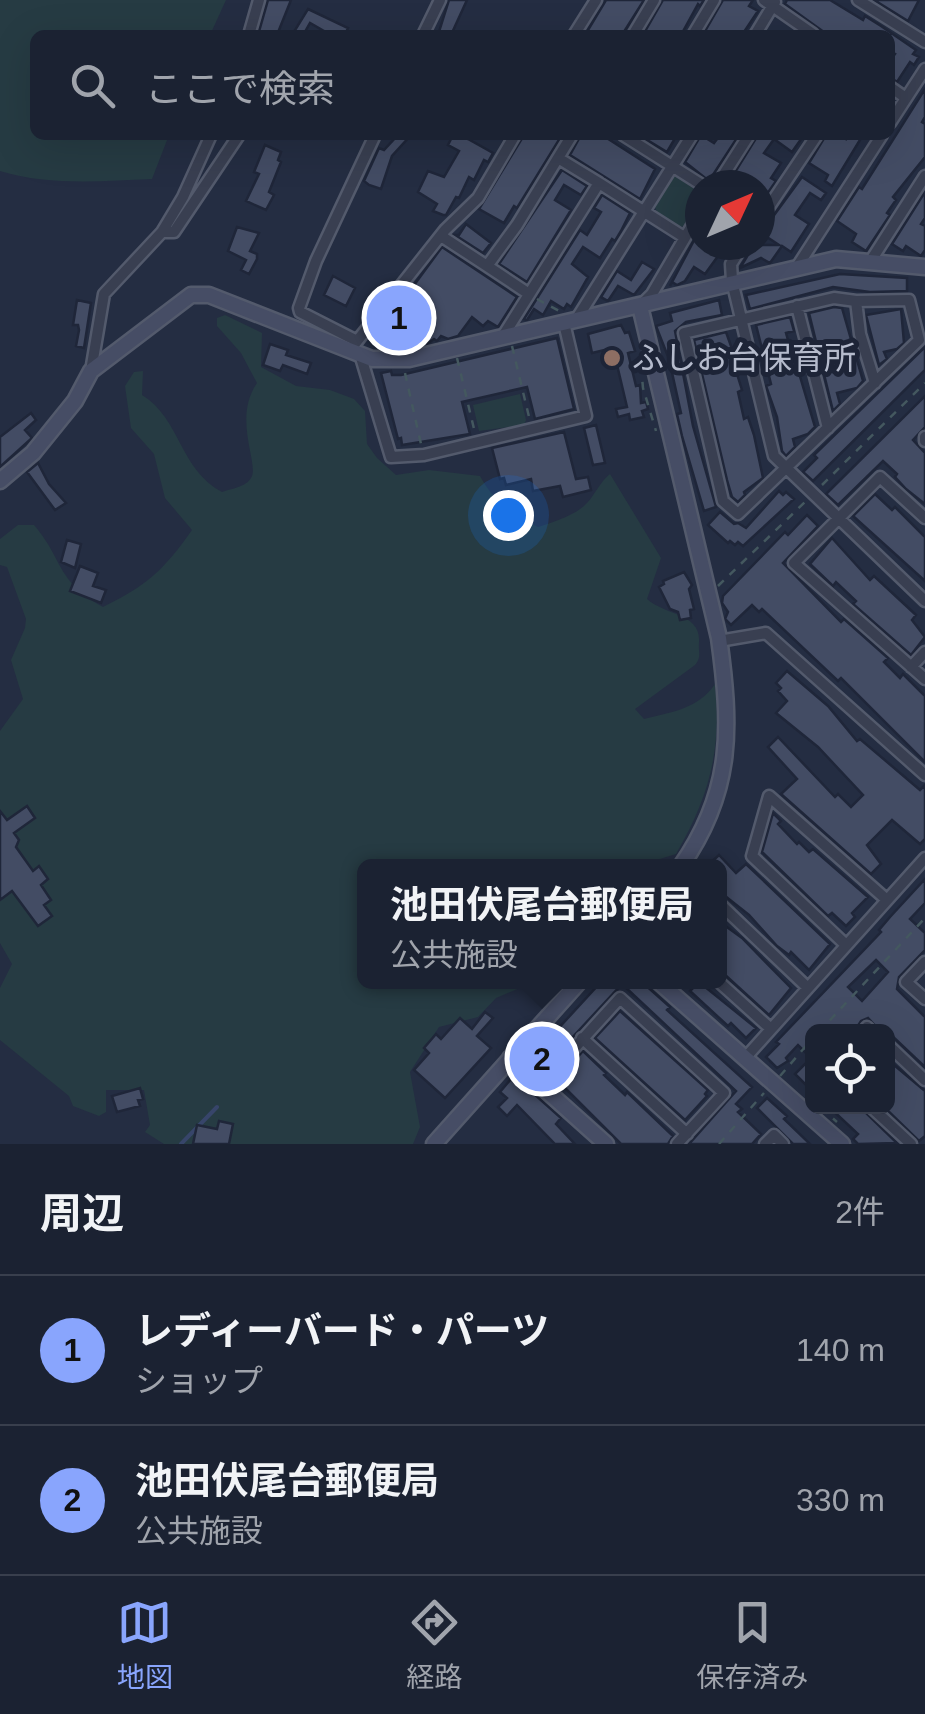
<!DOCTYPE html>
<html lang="ja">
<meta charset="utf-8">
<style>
:root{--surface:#1b2232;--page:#282f3e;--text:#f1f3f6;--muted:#a0a4ac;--line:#393f4d;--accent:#89a5fd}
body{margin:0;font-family:Arial,"Noto Sans JP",sans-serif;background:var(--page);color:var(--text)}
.controls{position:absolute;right:30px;bottom:30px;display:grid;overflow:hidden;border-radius:15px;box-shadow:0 10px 40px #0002}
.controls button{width:90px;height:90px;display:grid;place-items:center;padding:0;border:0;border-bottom:2px solid var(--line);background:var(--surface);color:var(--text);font:50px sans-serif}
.compass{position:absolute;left:685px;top:170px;width:90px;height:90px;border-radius:50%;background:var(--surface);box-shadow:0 10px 40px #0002;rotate:46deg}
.you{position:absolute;left:508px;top:515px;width:35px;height:35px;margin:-25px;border:8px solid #fff;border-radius:50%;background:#1a73e8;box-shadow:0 0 0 15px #1a73e833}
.badge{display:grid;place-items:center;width:65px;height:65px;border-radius:50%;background:var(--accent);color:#111;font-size:32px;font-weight:700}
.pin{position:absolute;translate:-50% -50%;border:5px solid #fff;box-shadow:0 2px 10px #0006}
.popup{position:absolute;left:357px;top:859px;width:370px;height:130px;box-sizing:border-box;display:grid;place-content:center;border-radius:15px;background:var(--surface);filter:drop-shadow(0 2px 8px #0005);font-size:32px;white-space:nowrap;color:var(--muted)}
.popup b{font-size:38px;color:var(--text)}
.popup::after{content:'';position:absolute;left:50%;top:100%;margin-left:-20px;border:20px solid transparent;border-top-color:var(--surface)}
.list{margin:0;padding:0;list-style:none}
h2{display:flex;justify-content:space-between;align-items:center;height:130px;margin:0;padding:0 40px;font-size:42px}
h2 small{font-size:32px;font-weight:400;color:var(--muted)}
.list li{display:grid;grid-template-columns:65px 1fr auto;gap:30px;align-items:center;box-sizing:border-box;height:150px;padding:0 40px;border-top:2px solid var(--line)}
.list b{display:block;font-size:38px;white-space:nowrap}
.list p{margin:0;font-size:32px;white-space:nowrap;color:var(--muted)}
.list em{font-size:32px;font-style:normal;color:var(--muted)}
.icon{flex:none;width:55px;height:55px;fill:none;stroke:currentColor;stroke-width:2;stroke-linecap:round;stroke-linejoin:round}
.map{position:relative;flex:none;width:925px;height:1144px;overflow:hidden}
.search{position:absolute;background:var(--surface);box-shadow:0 10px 40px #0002;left:30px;right:30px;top:30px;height:110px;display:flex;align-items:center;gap:25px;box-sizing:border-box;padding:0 35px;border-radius:15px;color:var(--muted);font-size:38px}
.sheet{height:430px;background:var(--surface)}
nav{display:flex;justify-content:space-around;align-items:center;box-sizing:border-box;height:140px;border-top:2px solid var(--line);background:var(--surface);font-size:28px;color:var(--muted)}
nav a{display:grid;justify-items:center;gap:5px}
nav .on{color:var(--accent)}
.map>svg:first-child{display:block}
.green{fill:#263b43}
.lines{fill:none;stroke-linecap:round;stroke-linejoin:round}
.stream{stroke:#37456a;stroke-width:4}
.building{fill:#434c64;stroke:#1f2639;stroke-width:2.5;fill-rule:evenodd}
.street-casing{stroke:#535a6c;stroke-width:15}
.secondary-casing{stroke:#535a6c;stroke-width:19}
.path{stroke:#44585f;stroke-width:2.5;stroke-dasharray:8 8;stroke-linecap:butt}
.street{stroke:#393f51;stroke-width:10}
.secondary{stroke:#464d65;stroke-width:14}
.education-dot{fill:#8d6e63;stroke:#1d2437;stroke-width:4}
.labels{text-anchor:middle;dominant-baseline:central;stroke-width:10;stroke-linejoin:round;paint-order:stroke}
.poi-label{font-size:32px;fill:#b5bbcc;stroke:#1d2437;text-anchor:start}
</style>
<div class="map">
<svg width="925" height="1144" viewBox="0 0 925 1144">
<rect width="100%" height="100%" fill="#242d42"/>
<path class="green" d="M0,0H226L210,35H35V135H169L152,179C102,181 48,186 0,171Z
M677,175L700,190V202L685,226L679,227L657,212L655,207L672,177Z
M225,315L262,333L261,367L296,386L330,390L354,399L365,411L367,444L377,458L396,475L429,470L480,476C494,502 513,513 538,527C553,522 571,517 584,506C595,496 598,484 610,474L661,558L647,599C666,616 701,613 699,642C698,653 702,656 695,665L635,709L644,719C672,712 698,709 715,684C722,750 709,797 676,854L637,866H364V982H534L496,998L478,1017L439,1027L410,1072L420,1127L413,1144H164L145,1132L150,1125L144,1090H106V1112L99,1116L73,1106L69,1096L0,1040V988L12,964L0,943V731L23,699L11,660L25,628L26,619L7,567L0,565V539L18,525H34C64,560 55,580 103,607C146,586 164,570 192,530L165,498L154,454L131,428L125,386L134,372L143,371L142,395C181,419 179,469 222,492C230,489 246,487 251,478C260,465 232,419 257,383L241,353L217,326V318Z
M520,394L526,420L524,425L479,431L473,405Z"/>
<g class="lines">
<path class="stream" d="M181,1144L217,1107"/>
</g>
<path class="building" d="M268,0H291L277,35H258Z
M449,0H467L451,35H438Z
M606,0H644L622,35H585Z
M663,0H704L700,6L698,4L681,35H643Z
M723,0H753L749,6L758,11L742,35L704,33Z
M787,0H830L863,20L865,16L881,26L916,50L913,54L919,57L914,65L910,62L897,82L890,77V61L895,54L890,51V35H828L785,4Z
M874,0H919L908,21Z
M308,9L348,28L345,35H331L310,23L306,30L314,35H292Z
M925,89V117L922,122L925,124V157L893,197L896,200L887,213L890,215L866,251L852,242L856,234L837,221L859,187L862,189Z
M398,135H411L392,156L381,189L369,185L364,181L379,148L384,150Z
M453,135L468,139L493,153L488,162L484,160L474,180L469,177L459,198L456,197L446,215H443L433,211L437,204L418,192L428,171L444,177L459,151L448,145Z
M524,135H562L517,208L514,206L504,223L479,209Z
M581,135H602L655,169L640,199L570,155Z
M639,135H677L667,152Z
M701,135L714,143L720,135H739L709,181L685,162Z
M758,135H804L792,152L774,139L764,153L781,163L771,178L776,181L760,204V185H727Z
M826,135H841L846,139L848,135H863L832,186L825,181L828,175L809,163Z
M265,145L281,152L278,160L281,162L269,192L274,195L266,210L246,201L259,174L254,172Z
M562,170L587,186L581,195L564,185L555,200L571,210L527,282L499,264Z
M802,177L826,193L821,200L810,193L795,215L809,224L791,252L782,246L770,263L761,258L740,268L754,245H779L761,233Z
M925,192V218L921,224L925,226V250L921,256L906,246L903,251L892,244Z
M602,195L630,213L621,231L615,241L612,239L600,258L583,247L572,264L588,277L571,307L567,304L564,309L551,301L543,315L534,309L527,320L524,319L580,230L587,235L601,212L594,208Z
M466,224L491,243L483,253L455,235H459Z
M237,227L259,233L250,251L257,254V259L249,274L241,270L246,260L228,251Z
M700,229V245H726L705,274L694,267L685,281L677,285L672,282L670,286Z
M442,247L517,297L498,327L488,321L483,326L472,317L458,336L448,339L441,336L437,341L434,339L427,344L422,340L420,344L414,340L409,346L403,343L397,345L385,337L380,344L372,338L379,328L381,330Z
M642,262L654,269L634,295L618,286L608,301L601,297L617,271L631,280Z
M840,274L907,278V291L870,292L833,287L750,309L746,295Z
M333,276L355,288L346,306L324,295Z
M77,300L91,303L84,348L76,346L79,330L78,325H73Z
M719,300L722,315L686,322L675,331L693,426L716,507L704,511L682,436L677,414L681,413L669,359L656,326L672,321L670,313Z
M834,307L842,308L863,381L857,388L837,393L840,404L833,411L809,313Z
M901,309L904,343L897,349L884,352L887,359L879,365L866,315Z
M790,317L794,331L786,333L793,358L799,356L804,371L799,373L815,427L808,434L793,439L795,447L786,456L782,451L777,417L766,386L771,384L756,325Z
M621,325L625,333L629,332L635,351L628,353L636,386L640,385L641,403L646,402L648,409L642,411L644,417L630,420L629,414L618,417L616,409L627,407L613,348L592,353L588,334Z
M726,332L736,360L733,361L742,390L738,392L744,419L748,417L754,435L763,478L744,492L745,495L738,502L732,497L727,480L694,340Z
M557,338L574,409L535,419L527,387L462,402L470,434L402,445L401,438L398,439L381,373L391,371L392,375H401Z
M270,344L288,350L286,355L311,363L307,374L283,365L280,371L263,365Z
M925,347V370L813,481L803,472L817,458L814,455Z
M925,396V427L913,440L925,453V504L906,489L895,477L897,474L883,461L838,505L826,494Z
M31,413L36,420L25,430L32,438L0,467V437Z
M596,425L605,463L593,465L584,428Z
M564,432L576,479L588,477L591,490L563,497L560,486L533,491L531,479L506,485L504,478L500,479L492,448Z
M38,463L49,484L66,503L55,510L27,472Z
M779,491L783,495L786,492L794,499L743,546L738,542L735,545L730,541L728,543L708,525L720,512L734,524L738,523L746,528Z
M875,494L892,510L895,507L925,537V581L853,516Z
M807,515L818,526L783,563L841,622L844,619L888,658L884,662L900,678L903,674L925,696V762L841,678L838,681L762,609L759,612L752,605L731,625L725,619L728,612L722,603L723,596L785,532L788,535Z
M832,538L870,580L874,576L916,615L912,620L925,637L911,655L853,604L856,601L836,582L833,586L810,564Z
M67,540L81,544L75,568L61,562Z
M80,566L98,573L93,586L106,590L101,603L70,591Z
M684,572L692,585L689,589L694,609L690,610L691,618L680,620L678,612L670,609L659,587L664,584L663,581Z
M787,671L828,706L857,741L860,739L920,790L925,785V839L920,844L892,820L867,845L881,864L871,874L781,794L797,779L768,747L778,737L835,797L838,794L851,807L863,795L818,747L776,713L787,701L778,691L781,688L776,683Z
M27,806L35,818L14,833L19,840L16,847L33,871L39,866L48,879L41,885L51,900L44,905L52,916L38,926L12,891L0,900V811L7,820Z
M773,813L781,821L778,824L797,844L799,842L809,852L813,849L868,897L852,913L855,917L846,926L832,913L828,916L762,852Z
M719,855L736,873L746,864L830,944L809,970L791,952L789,955L777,946L749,915L720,892V866H707Z
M925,879V903L910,919L925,933V950L899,977L897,989L925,1017V1067L888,1032H881L868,1018L861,1021L854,1032H812V1091L795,1074L811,1058L798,1045L786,1058L788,1061L777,1068L766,1057L779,1044L776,1042L881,932L879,930L890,917ZM876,960L888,972L862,1001L848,987Z
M720,922L742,938L791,988L769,1015L724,974L720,973Z
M601,982H642L670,1007L667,1010L752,1087L736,1104L742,1109L738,1112L761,1134L752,1144H689L736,1091L622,984L543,1069L533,1064L532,1057Z
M686,982H699L756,1028L746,1038L731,1023L728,1026L690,991L693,988Z
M620,1011L708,1090L705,1094L707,1096L685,1120L595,1038Z
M485,1012L493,1018L477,1036L491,1048L445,1098L414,1070L429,1053L424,1048L436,1034L441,1039L460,1018L472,1029Z
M583,1051L606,1073L604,1075L625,1095L627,1092L673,1136L668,1144H621L557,1080Z
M888,1060L925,1091V1136L919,1141L885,1108Z
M511,1079L520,1087L523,1084L561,1118L556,1124L575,1144H555L517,1105L507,1116L498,1107L507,1098L500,1092Z
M140,1088L143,1099L138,1100L140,1106L117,1112L112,1096Z
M767,1098L787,1116L784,1119L810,1144H793L757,1108Z
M828,1106H859L897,1143L858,1144L853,1139L858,1134Z
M219,1121L233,1124L229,1144H193L197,1125L217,1129Z"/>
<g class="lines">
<defs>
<path id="street" d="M764,0L813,34
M858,0L925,42
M249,35L259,0
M423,35L440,0
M574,35L596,0
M633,35L654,0
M693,35L714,0
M755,35L775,2
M890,87L906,98
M890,123L925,69
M623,135L702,185
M558,158L599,183
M717,185L749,135
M760,220L817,135
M162,232H174L239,135
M441,236L487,266L517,225L572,135
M743,245L731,264L732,281L774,456L925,601
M870,262L925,176
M487,266L529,294
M797,267L882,135
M834,298L856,301L909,300L919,340L738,514L723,501L684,333Z
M856,301L860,334L875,383
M642,304L652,294L700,212
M797,306L828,428
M576,320L692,135
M503,336L599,183L684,237
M357,341L300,312L299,308L316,261L375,135
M350,350L445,230L478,198L515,135
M360,354L391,457L424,455L586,416L564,323
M91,371L104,294L162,232L183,197L211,135
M925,437V441
M925,518L880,477L794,563L925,679
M719,641L766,633L925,775
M911,667L925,652
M720,904L808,988
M846,945L752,856L769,796L887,900
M925,962L906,982L925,999
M719,982L771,1029
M863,1032L867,1027L872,1032
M582,1038L687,1134
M888,1045L925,1080
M746,1057L925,858
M540,1086L620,998L724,1093L677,1144
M870,1106L911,1144
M765,1144L774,1135L783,1144"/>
<path id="secondary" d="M640,306L719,638C731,726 734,790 681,866
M0,481L33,453L75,401L91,371L191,295H209L372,359H409L836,259L925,267
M659,982L842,1144
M510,1058L606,1144
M434,1144L579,982"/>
</defs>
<use href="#street" class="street-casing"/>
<use href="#secondary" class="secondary-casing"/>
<path class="path" d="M537,299L561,312
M512,346L530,421
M457,358L475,433
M641,366L643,388L656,431
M405,373L421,444
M822,485L925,383
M718,586L806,501
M819,1032L925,918
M780,1076L812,1039
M821,1108L837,1122
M719,1144L764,1093"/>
<use href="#street" class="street"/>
<use href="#secondary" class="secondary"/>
</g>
<circle class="education-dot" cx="612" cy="358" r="10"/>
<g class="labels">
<g class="poi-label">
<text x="632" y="358">ふしお台保育所</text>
</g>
</g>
</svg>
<div class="controls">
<button><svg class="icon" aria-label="locate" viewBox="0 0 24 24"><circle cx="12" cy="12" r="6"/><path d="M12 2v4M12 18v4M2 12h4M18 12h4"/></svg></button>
</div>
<svg class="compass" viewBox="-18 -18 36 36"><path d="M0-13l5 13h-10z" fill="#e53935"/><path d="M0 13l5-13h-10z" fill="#a0a4ac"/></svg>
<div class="you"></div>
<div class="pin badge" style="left:399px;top:318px">1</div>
<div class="pin badge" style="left:542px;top:1059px">2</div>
<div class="popup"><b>池田伏尾台郵便局</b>公共施設</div>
<div class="search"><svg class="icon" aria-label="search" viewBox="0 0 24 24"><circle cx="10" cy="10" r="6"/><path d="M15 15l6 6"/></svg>ここで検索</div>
</div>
<section class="sheet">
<h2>周辺<small>2件</small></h2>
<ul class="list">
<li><span class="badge">1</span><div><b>レディーバード・パーツ</b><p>ショップ</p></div><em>140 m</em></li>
<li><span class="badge">2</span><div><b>池田伏尾台郵便局</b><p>公共施設</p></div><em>330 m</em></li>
</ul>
</section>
<nav>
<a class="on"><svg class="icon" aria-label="map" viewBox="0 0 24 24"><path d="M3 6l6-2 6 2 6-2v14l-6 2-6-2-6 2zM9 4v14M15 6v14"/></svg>地図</a>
<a><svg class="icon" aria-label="directions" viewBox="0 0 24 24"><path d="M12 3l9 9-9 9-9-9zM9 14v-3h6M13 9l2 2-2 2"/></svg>経路</a>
<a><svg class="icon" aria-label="saved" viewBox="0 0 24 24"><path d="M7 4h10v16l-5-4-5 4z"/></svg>保存済み</a>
</nav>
